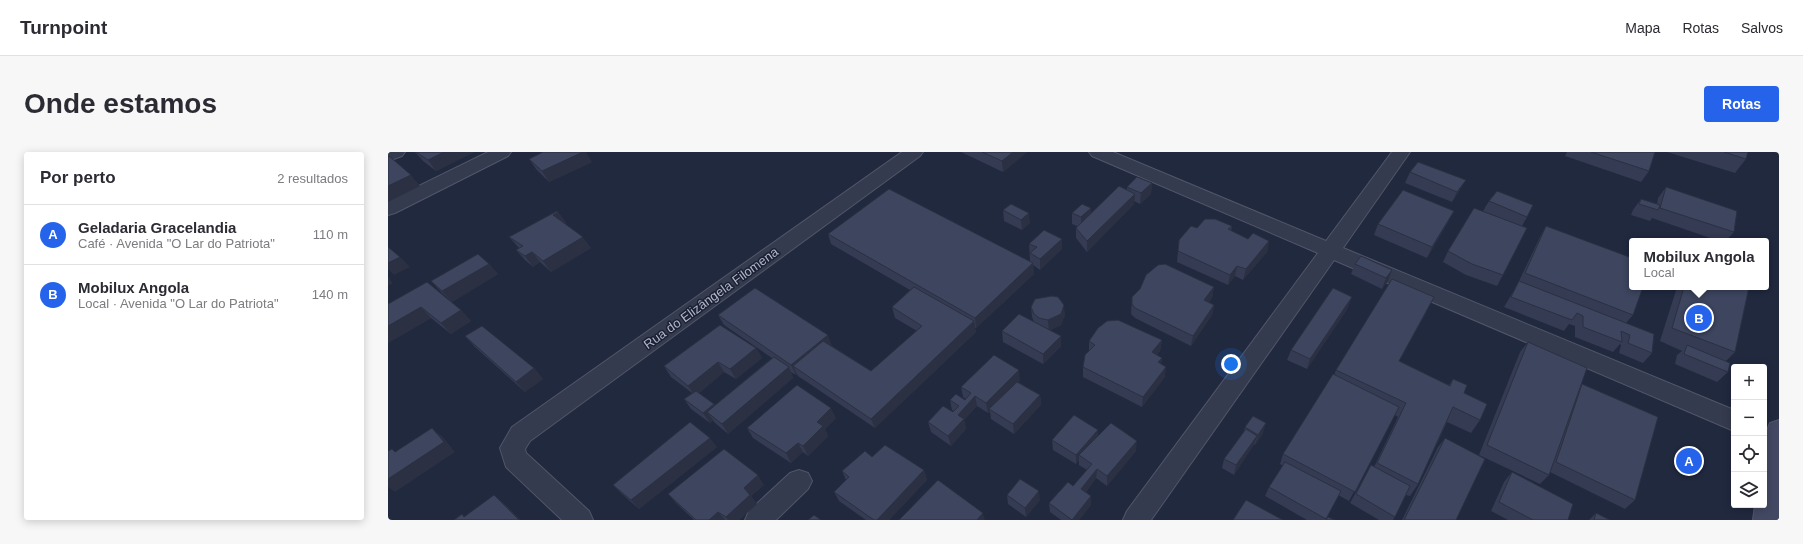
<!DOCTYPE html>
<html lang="pt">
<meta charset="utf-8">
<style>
:root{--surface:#fff;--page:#f7f7f7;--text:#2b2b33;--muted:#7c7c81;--line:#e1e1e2;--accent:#2563eb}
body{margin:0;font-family:Helvetica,sans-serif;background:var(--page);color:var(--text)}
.controls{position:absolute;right:12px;bottom:12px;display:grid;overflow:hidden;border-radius:4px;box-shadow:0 2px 10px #0003}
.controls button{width:36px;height:36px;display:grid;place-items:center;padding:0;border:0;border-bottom:1px solid var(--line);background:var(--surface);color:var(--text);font:20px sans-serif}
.you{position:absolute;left:843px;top:212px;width:14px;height:14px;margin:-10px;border:3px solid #fff;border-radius:50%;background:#1a73e8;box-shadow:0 0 0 6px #1a73e833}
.badge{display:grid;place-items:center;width:26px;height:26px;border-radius:50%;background:var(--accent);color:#fff;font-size:13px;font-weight:700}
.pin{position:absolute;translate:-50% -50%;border:2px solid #fff;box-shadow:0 1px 4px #0006}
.popup{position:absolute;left:1241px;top:86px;width:140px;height:52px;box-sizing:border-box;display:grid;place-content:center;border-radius:4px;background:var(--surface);filter:drop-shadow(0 1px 3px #0005);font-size:13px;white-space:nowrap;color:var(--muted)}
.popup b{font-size:15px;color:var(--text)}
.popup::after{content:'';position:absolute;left:50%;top:100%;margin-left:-8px;border:8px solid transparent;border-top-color:var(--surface)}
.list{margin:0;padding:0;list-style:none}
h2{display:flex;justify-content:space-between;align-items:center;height:52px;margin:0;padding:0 16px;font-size:17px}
h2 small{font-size:13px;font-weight:400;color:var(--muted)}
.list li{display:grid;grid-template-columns:26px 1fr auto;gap:12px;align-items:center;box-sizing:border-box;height:60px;padding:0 16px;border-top:1px solid var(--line)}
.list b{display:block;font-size:15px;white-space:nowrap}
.list p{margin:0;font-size:13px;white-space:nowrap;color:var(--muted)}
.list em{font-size:13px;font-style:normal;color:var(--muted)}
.icon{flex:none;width:22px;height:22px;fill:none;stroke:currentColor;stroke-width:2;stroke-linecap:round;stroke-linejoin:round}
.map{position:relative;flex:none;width:1391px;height:368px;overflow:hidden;border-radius:4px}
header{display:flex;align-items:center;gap:24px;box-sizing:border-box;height:56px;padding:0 20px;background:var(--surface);border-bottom:1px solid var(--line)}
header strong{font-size:19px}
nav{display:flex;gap:22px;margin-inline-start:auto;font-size:14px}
.intro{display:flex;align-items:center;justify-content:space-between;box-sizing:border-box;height:96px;padding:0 24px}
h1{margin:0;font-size:28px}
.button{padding:10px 18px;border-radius:4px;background:var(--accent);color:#fff;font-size:14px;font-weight:700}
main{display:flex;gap:24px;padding:0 24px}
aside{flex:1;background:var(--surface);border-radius:4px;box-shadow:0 2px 10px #0003}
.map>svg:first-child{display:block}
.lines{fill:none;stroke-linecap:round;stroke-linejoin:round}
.street-casing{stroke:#515669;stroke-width:2}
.secondary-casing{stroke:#515669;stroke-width:2}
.street{fill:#353b4e;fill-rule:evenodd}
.secondary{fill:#434962;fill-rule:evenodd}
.wall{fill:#343b52}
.shaded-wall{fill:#2b3042}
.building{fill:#3d455f;stroke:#2b3042}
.labels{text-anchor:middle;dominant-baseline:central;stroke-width:3;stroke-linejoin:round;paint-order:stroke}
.street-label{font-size:13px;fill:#b1b6ca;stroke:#1b2133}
</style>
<header>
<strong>Turnpoint</strong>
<nav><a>Mapa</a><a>Rotas</a><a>Salvos</a></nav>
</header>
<div class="intro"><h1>Onde estamos</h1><a class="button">Rotas</a></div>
<main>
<aside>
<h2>Por perto<small>2 resultados</small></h2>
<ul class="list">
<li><span class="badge">A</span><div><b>Geladaria Gracelandia</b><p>Café · Avenida &quot;O Lar do Patriota&quot;</p></div><em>110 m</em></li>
<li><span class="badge">B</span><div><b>Mobilux Angola</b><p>Local · Avenida &quot;O Lar do Patriota&quot;</p></div><em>140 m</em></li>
</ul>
</aside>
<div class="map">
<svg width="1391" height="368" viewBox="0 0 1391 368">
<rect width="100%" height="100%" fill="#21293f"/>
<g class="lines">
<defs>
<path id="street" d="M0,0H17L14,4L0,9Z
M100,0H123L120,4L7,61L0,63V49Z
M514,0H535L532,4L142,289L137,297L138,301L201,359L205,368H174L118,315L112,296L124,275Z
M701,0H725L938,89L1004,0H1022L955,96L1346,258V279L946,108L763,368H735L739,359L930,101L704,4Z
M411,318L420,321L424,329L420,337L388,368H357L361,359L402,321Z"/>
<path id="secondary" d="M1391,268V368H1365L1367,353H1376C1376,327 1371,294 1382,271Z"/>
</defs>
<use href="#street" class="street-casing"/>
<use href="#secondary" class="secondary-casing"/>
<use href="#street" class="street"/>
<use href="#secondary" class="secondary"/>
</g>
<path class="wall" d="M27,0H86L48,19L35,9Z
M573,0H639L615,20Z
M1179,0H1267L1261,19L1253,30L1177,4Z
M1279,0H1360L1358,7L1347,21Z
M141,7L204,10L161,30L148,17Z
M1022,20L1072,38L1064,50L1017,31Z
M764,31L763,42L752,52L746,49V52L699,100L688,86V76L689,74L684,72V61L703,56V61L739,38V35Z
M1278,35L1346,80L1338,89H1331L1264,66L1262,69L1243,63L1245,58L1253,47L1269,52L1270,46Z
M1101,49L1139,65L1134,74L1115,123L1109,134L1078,123L1055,110L1060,99L1095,59Z
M615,58L642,71L634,78L616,69Z
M170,60L178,71L177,72L203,96L163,120L152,110L145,115L137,108L128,98L131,96L121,85Z
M1060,70L1039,106L986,83L990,72Z
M844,74L843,79L860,87L881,89L879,100L855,128L847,124L840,133L789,110L791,88L809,76Z
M1158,74L1245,163L1238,171L1264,201L1255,211L1231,201L1233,193L1232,192L1225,200L1187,185V174L1181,172L1176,179L1116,155L1125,140L1131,129L1152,85Z
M440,82L642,110L641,92L674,87V97L652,118L645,113L646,122L588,176H587L588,180L487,276L410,224L409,222L408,223L403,220L405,226L340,282L326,270L325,268L322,271L303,257L296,247L304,241L283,225L276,214L368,196L374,206L348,227L336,220L311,241L327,253L384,206L336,173L330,163L444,194L483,219L529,179L507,166L504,155L522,138L443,92Z
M101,112L110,122L64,150L53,140L43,129Z
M967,112L1004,118L1000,129L994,137L963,122Z
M826,135L824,146L821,150L826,153L824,163L803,194L747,166L743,162L744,145Z
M1289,135H1361L1347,200L1338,209L1340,220L1329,230L1287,212L1289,203L1294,199L1272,189Z
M0,152L73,158L83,169L63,182L43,166L0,191Z
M643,155L677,163L673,173L662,178L673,184V194L655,212L615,190L614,179L646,170L644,165Z
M960,156L919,217L899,208L903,198Z
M1039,159L1011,209L1061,233L1065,227L1076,241L1092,268L1083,281L1059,270L1030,332L1022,344L1018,343L1005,368H991L962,351L983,313L986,315L1010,265L1007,263L961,349L950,343L938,368H919L877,344L881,335L895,314L892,312L895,302L946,223L948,218Z
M77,184L146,216L155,227L137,240L87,195Z
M774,188L772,199L769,203L774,206L773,212L777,225L754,255L695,225V215L701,198V189Z
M1140,190L1192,234L1194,232L1247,348L1237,357L1162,320L1161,323L1152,332L1091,303L1132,200Z
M632,228L630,230L652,243L653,253L626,282L603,267L602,260L600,261L589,254L576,268L578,277L563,294L543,280L540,270L566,259L564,258L562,248H577L578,247L575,245L573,235Z
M448,266L437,277L440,284L420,304L415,300L403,311L365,286L359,276Z
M857,275L875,281L867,293L866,292L846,323L834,316L836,307L856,279Z
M710,285L748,299L719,334L708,326L698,340L703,344V353L691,368H673L662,360L661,351L685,334L699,318L691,313V308L688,312L665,298L664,288Z
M1057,286L1068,368H1014L1050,295Z
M329,295L251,357L234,342L225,333Z
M484,305L536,318L539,328L501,368H478L451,349L446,340L458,328L454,319Z
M1124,320L1180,368H1120L1103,359L1116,330Z
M376,333L363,344L369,352L351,368H306L288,351L280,342Z
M619,343L652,348L638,365L620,352Z
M1208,361L1222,368H1201Z"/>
<path class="shaded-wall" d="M56,0H86L48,19L40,8Z
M195,0H198L204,10L161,30L154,19Z
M625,0H639L615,20L614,9Z
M23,23L32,34L0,50V34Z
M1078,28L1072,38L1064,50L1069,40Z
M764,31L763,42L752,52L753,41Z
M747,42L746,52L699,100V89Z
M703,56V67L693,76V65Z
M1066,59L1060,70L1039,106L1044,95Z
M170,60L178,71L172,74L165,63Z
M641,61L642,71L634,78L633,68Z
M195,85L203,96L163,120L155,109Z
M674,87V97L652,118V107Z
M881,89L879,100L855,128L858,117Z
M144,100L152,110L145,115L137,104Z
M12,105L22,115L6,123L0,117V111Z
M645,111L646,122L588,176L587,166Z
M101,112L110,122L64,150L54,139Z
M849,114L847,124L840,133L842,123Z
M1004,118L1000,129L994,137L998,126Z
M0,125L5,131L0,134Z
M826,135L824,146L814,158L816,148Z
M964,145L960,156L919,217L922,207Z
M676,153L677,163L673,173L661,179L660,168Z
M826,153L824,163L803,194L805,184Z
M33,155L43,166L0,191V174Z
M73,158L83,169L63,182L53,171Z
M586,169L588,180L487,276L483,267Z
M440,183L444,194L413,219L405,214L409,222L408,223L403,213Z
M673,184V194L655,212V202Z
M774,188L772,199L763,210L764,200Z
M368,196L374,206L348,227L342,217Z
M774,206L772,216L770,210Z
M330,210L336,220L307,244L300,234Z
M401,215L405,226L340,282L334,272Z
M778,215L777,225L754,255L755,245Z
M146,216L155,227L137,240L128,230Z
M631,218L632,228L603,258L601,257L602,260L600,261L598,251Z
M652,243L653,253L626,282L625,272Z
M587,244L589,254L576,268L578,277L563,294L560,284L570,263Z
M326,252L333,262L319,260L325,268L322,271L315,261Z
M443,256L448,266L437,277L440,284L420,304L415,294L429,270Z
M878,271L875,281L867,293L870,283Z
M44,276L56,286L67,300L7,340L0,335V327Z
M710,278V288L691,303V308L688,312V303Z
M869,284L866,293L846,323L848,313Z
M322,286L329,295L251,357L243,348Z
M749,289L748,299L719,334V324Z
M410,291L415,300L403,311L398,301Z
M709,317L708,326L693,346V337Z
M536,318L539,328L501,368H489Z
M370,323L376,333L363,344L369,352L351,368H340L338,365L356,336Z
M651,339L652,348L638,365L637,356Z
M106,343L118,353L133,368H131Z
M703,344V353L691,368H684Z
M330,360L337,368H321Z
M595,361L597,368H589Z"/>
<path class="building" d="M28,0H56L40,8Z
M155,0H195L154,19L141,7Z
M594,0H625L614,9Z
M1203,0H1267L1261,19Z
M1336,0H1360L1358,7Z
M1,4L23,23L0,34V5Z
M1030,10L1078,28L1069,40L1022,20Z
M749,25L764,31L753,41L739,35Z
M731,34L747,42L699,89L688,76Z
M1278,35L1349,59L1346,80L1272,56Z
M501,37L645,111L587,166L440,82Z
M1015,38L1066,59L1044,95L990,72Z
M1109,39L1145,53L1139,65L1101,49Z
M1253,47L1272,53L1270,58L1251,52Z
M623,52L641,61L633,68L615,58Z
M694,52L703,56L693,65L684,61Z
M1086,56L1139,76L1115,123L1084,112L1060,99Z
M169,59L170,60L165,63L195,85L155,109L144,100L137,104L128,98L135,94L121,85Z
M817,67H827L844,74L840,77L860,87L865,81L881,89L858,117L849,114L842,123L790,99L791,88L803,74L809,76Z
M1158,74L1244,106V135H1255L1245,163L1137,121Z
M656,78L674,87L652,107L642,101L649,95L641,92Z
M0,95L12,105L0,111Z
M90,102L101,112L54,139L43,129Z
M973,104L1004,118L998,126L967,112Z
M777,112L826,135L816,148L826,153L805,184L747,156L744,152V145L752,137L758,123L770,113Z
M1004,127L1046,145L1011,209L1062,234L1065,227L1079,233L1076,241L1099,252L1092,268L1065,255L1030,332L989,311L1018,251L948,218Z
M1131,129L1266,182L1264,201L1240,191L1242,183L1233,179L1234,190L1195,175V164L1189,161L1184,168L1123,145Z
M39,130L73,158L53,171L33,155L0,174V152Z
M526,135L586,169L483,267L405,214L435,189L483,219L534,174L504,155Z
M1296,135H1361L1347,200L1284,176Z
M367,136L440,183L403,213L330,163Z
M945,136L964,145L922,207L903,198Z
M664,144L670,145L676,153L673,162L660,168L651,166L646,162L643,155L647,147Z
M631,162L673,184L655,202L614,179Z
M730,168L774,188L764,200L774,206L770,210L778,215L755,245L695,215L697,203L707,193L701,189L710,176L719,169Z
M332,173L368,196L342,217L330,210L300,234L276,214Z
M94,174L146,216L128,230L77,184Z
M1140,190L1199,216L1161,323L1099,293Z
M1299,193L1342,211L1340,220L1296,202Z
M606,203L631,218L598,251L587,244L570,263L576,267L560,284L540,270L555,254L565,260L571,254L562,248L568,242L577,248L583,241L573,235Z
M386,205L401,215L334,272L319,260Z
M945,222L1011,255L967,340L895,302Z
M629,230L652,243L625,272L601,257Z
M1194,232L1270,265L1247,348L1168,310Z
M409,233L443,256L429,270L435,274L415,294L410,291L398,301L359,276Z
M308,239L326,252L315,261L296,247Z
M686,263L710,278L688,303L664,288Z
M865,264L878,271L870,283L857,275Z
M302,270L322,286L243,348L225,333Z
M723,271L749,289L719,324L709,317L693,337L703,344L684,368L661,351L680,330L685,334L704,312L691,303Z
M44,276L56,290L0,327V299L4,297L7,300Z
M858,277L869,284L848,313L836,307Z
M1057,286L1097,307L1068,368H1016Z
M497,293L536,318L489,368H486L446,340L461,325L454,319L477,299L484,305Z
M336,297L370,323L356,336L362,343L338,365L330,360L321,368H308L280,342Z
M897,310L953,339L938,367L881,335Z
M983,313L1022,334L1007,365L968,342Z
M1124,320L1185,352L1180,368H1145L1111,350Z
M632,327L651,339L637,356L619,343Z
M550,328L595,361L589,368H511Z
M106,343L131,368H66L74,362L76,365Z
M858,348L895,368H845Z
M1208,361L1222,368H1206Z
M426,363L433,368H420Z
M940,365L947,368H938Z"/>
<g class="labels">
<g class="street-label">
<text transform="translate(323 146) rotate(-36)">Rua do Elizângela Filomena</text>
</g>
</g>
</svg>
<div class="controls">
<button>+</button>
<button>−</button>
<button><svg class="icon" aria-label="locate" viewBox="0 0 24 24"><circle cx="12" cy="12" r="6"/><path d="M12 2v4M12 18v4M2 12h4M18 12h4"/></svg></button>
<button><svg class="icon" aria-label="layers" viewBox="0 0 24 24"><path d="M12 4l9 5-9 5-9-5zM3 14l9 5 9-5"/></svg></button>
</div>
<div class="you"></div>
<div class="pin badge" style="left:1301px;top:309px">A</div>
<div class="pin badge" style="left:1311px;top:166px">B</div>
<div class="popup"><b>Mobilux Angola</b>Local</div>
</div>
</main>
